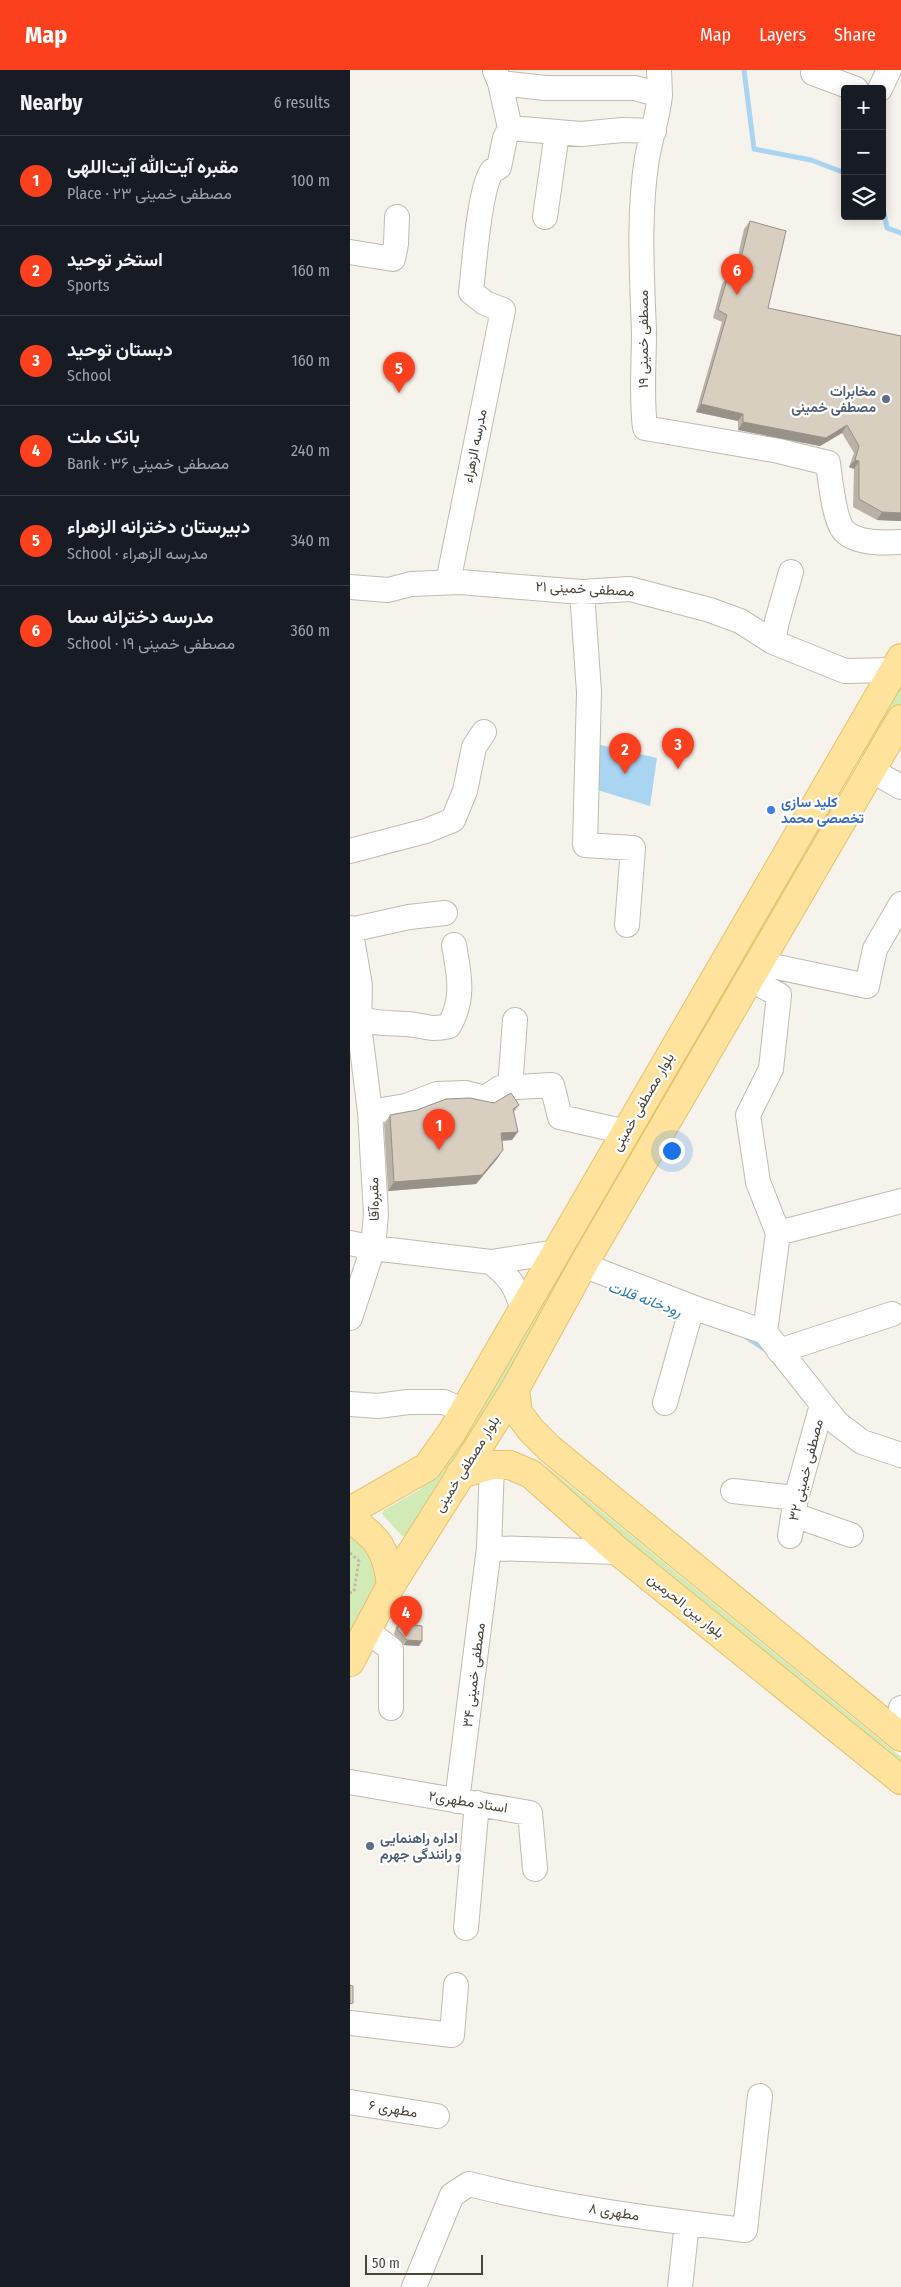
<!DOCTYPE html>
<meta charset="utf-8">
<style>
:root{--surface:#171b24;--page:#20242c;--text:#f1f3f6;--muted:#9ea1a6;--line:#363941;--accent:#fc3f1d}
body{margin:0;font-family:"Fira Sans Condensed",Vazirmatn,sans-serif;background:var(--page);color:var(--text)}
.controls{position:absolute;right:15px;top:15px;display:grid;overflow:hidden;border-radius:5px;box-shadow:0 2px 12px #0003}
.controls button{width:45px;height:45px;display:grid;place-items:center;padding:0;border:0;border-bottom:1px solid var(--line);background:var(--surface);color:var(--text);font:25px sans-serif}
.scale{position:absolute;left:15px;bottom:12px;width:118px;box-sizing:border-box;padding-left:5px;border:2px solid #4b4439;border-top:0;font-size:14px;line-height:18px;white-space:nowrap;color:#4b4439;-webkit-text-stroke:4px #fff;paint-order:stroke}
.you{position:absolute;left:321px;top:1080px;width:18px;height:18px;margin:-12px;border:4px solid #fff;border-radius:50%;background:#1a73e8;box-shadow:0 0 0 8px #1a73e833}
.badge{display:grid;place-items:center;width:32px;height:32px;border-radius:50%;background:var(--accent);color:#fff;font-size:16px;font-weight:700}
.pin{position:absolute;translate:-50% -41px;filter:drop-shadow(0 1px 2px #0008)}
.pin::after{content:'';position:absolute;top:26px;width:18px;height:15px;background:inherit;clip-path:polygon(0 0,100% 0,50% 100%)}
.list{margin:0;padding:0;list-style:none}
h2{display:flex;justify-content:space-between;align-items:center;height:65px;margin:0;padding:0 20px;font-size:21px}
h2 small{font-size:16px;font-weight:400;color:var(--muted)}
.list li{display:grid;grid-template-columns:32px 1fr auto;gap:15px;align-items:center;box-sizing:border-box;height:90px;padding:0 20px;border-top:1px solid var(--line)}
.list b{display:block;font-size:19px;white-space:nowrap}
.list p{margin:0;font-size:16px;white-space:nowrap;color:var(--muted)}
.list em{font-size:16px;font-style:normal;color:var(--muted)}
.icon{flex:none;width:28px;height:28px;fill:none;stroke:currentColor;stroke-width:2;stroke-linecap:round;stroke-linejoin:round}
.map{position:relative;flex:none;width:551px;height:2217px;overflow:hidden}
header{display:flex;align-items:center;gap:30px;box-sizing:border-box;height:70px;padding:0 25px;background:var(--accent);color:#fff}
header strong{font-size:24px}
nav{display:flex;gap:28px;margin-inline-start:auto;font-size:18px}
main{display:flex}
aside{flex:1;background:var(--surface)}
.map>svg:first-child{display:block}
.green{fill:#d2eab5}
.water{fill:#a9d4f2}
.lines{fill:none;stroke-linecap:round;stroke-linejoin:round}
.stream{stroke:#a9d4f2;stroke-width:5}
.minor-casing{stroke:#c2bbae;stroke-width:26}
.major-casing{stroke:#e6c16a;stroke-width:30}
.path{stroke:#c4b79f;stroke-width:3;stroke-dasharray:2.5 2.5;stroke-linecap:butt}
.minor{stroke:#fff;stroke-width:24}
.major{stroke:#ffe39c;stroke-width:28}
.wall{fill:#bab2a6}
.shaded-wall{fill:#979187}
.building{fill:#d8cfc1;stroke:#979187}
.service-dot{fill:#5c6f8a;stroke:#fff;stroke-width:2}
.shop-dot{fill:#3f7fe0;stroke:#fff;stroke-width:2}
.labels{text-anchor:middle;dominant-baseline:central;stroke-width:4.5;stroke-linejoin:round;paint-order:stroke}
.street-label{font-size:14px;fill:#4b4439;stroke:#fff}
.service-label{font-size:14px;font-weight:bold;fill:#4e5e75;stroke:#fff;text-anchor:end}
.shop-label{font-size:14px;font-weight:bold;fill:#366cbe;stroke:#fff;text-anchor:start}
.water-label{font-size:15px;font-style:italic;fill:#2e7ab2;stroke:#fff}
</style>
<header>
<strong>Map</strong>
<nav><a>Map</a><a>Layers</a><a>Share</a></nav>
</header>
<main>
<aside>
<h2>Nearby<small>6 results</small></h2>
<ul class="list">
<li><span class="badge">1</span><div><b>مقبره آیت‌الله آیت‌اللهی</b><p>Place · مصطفی خمینی ۲۳</p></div><em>100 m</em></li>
<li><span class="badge">2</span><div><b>استخر توحید</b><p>Sports</p></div><em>160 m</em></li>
<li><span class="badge">3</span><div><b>دبستان توحید</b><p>School</p></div><em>160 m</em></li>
<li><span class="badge">4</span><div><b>بانک ملت</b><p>Bank · مصطفی خمینی ۳۶</p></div><em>240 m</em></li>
<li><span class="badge">5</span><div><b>دبیرستان دخترانه الزهراء</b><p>School · مدرسه الزهراء</p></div><em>340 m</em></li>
<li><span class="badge">6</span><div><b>مدرسه دخترانه سما</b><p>School · مصطفی خمینی ۱۹</p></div><em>360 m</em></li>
</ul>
</aside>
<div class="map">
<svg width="551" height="2217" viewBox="0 0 551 2217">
<rect width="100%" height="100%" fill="#f6f3ec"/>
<path class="green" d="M551,614V634L518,690L509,684Z
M484,730L494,736L60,1467L52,1466L32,1444L34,1440L69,1420L87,1405Z
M196,1396L551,1687V1703L190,1403Z
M0,1463L26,1490L29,1517L0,1570Z"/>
<path class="water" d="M247,674L307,688L300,736L244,719Z"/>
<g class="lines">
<path class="stream" d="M394,0L404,79L461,90L495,103
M532,132L537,158L551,163
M396,1267L416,1280"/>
<defs>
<path id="minor" d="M309,0L310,25
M463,3L506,19
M150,13L195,18H285L310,25C308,46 301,66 297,88C288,145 292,205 294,263C294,295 291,326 295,358L429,381L478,393C480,408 484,450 494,461C507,474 535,473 551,472
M530,19L539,0
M160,58L231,64L272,60L304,61
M195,147L207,63
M0,182L43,189L46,174L47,147
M98,512L153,240L135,233L121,222C124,197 129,119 142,101C143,101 147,98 149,97L155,68L160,58L150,13L145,1
M0,517L38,520L61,514L110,512L232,522L280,519L360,540L390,551L423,572L495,601L544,600
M232,522L239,622L235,775L283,778L277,855
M423,572L427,551L441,502
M521,700L551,717
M0,781L76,761L103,750L115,721L124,677L134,662
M0,858L10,915L9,955L20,1042L26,1144L23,1178L0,1248
M0,860L59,847L95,843
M408,893L517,916L525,879L551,834
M400,909L429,925L421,999L398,1045L408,1112L428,1163L415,1262
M9,948C24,954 40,953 56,954C75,955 78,961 99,956C115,928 109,905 104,875
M160,1018L165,950
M20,1042L56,1036L87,1024L116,1023L135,1028L150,1018L202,1015L210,1047L276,1062
M428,1163L551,1131
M0,1173L23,1178L141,1192L207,1182
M141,1192C160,1207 166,1217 173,1240
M233,1195L342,1237L415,1262L487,1353L512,1372L551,1385
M429,1281L542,1244
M315,1333L342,1237
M0,1334L28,1336L58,1332H94L114,1341
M383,1421L446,1428
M444,1445L501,1465
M440,1466L446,1428L472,1335
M139,1478L269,1482
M16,1560L41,1579V1638
M546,1663L551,1638
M0,1712L180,1743L185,1799
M107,1731L139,1478L142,1395
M116,1858L127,1733
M0,1953L102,1965L106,1915
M0,2032L87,2046
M64,2217L102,2125L119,2114C209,2137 303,2149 395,2160L410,2026
M330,2217L337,2153"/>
<path id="major" d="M165,1319L168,1343L181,1360L199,1378L551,1667
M110,1404L142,1395H160L181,1404L269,1482L551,1710
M0,1441L77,1397L102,1362L551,588
M0,1449C28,1467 37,1481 41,1515
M0,1592L41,1515L165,1319L233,1195L551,649"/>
</defs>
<use href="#minor" class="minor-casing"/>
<use href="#major" class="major-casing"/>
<path class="path" d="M0,1483L9,1491L4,1521L0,1523"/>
<use href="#minor" class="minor"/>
<use href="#major" class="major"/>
</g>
<path class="wall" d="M400,151L418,238L551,266V451L527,450L503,437L504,399L499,397L504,383L492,363L470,376L388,360V351L346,342L372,252L363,248L372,214L378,206L383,208L394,159Z
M144,1033L169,1035L164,1042L162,1070L152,1071L147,1089L126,1114L38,1121L34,1054L40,1045L67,1040Z
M50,1553L69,1576L54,1575L44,1564L46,1557Z"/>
<path class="shaded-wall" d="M351,334L393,344L388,351L346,342Z
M393,352L497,355L492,363L470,376L388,360Z
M505,390L509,391L504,399L499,397Z
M532,442L551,443V451L527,450Z
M168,1062L162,1070L145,1071L151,1063Z
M153,1080L147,1089L126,1114L38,1121L44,1112Z
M57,1570L72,1571L69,1576L54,1575Z"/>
<path class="building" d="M400,151L436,161L418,238L551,266V443L532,442L509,429V391L505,390L509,376L497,355L476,368L393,352V344L351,334L377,245L368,240L378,206L386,209Z
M161,1023L169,1035L163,1039L168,1062L151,1063L153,1080L132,1105L44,1112L40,1045L67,1040L96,1029L120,1028L144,1033Z
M50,1553L72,1556V1571L57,1570L47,1559Z
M0,1915L3,1916V1933L0,1934Z"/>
<g class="service-dot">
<circle cx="536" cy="329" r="5"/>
<circle cx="20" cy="1776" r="5"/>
</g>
<circle class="shop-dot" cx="421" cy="740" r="5"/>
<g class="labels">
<g class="street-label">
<text transform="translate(293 269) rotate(-90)">مصطفی خمینی ۱۹</text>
<text transform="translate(125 376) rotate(-79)">مدرسه الزهراء</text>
<text transform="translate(235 519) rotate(3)">مصطفی خمینی ۲۱</text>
<text transform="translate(293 1032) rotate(-60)">بلوار مصطفی خمینی</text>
<text transform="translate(24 1129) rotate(-91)">مقبره‌آقا</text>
<text transform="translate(117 1394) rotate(-58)">بلوار مصطفی خمینی</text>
<text transform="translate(456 1400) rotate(-76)">مصطفی خمینی ۳۲</text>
<text transform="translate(336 1536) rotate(39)">بلوار بین الحرمین</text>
<text transform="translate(124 1605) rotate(-83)">مصطفی خمینی ۳۴</text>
<text transform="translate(118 1732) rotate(9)">استاد مطهری۲</text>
<text transform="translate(43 2039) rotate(9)">مطهری ۶</text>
<text transform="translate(264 2142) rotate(9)">مطهری ۸</text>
</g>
<g class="service-label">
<text x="526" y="321">مخابرات<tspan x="526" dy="16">مصطفی خمینی</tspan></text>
<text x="30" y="1768" text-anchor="start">اداره راهنمایی<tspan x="30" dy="16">و رانندگی جهرم</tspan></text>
</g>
<g class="shop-label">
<text x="431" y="732">کلید سازی<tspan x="431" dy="16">تخصصی محمد</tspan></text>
</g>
<g class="water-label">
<text transform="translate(295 1229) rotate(20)">رودخانه قلات</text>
</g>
</g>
</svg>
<div class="controls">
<button>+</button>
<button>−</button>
<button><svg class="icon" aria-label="layers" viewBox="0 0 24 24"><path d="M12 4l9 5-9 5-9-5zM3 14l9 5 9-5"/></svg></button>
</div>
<div class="scale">50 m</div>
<div class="you"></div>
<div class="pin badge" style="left:89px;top:1080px">1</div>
<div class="pin badge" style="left:275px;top:704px">2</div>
<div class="pin badge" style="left:328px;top:699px">3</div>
<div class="pin badge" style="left:56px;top:1567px">4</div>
<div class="pin badge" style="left:49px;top:323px">5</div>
<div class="pin badge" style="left:387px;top:225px">6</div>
</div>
</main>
